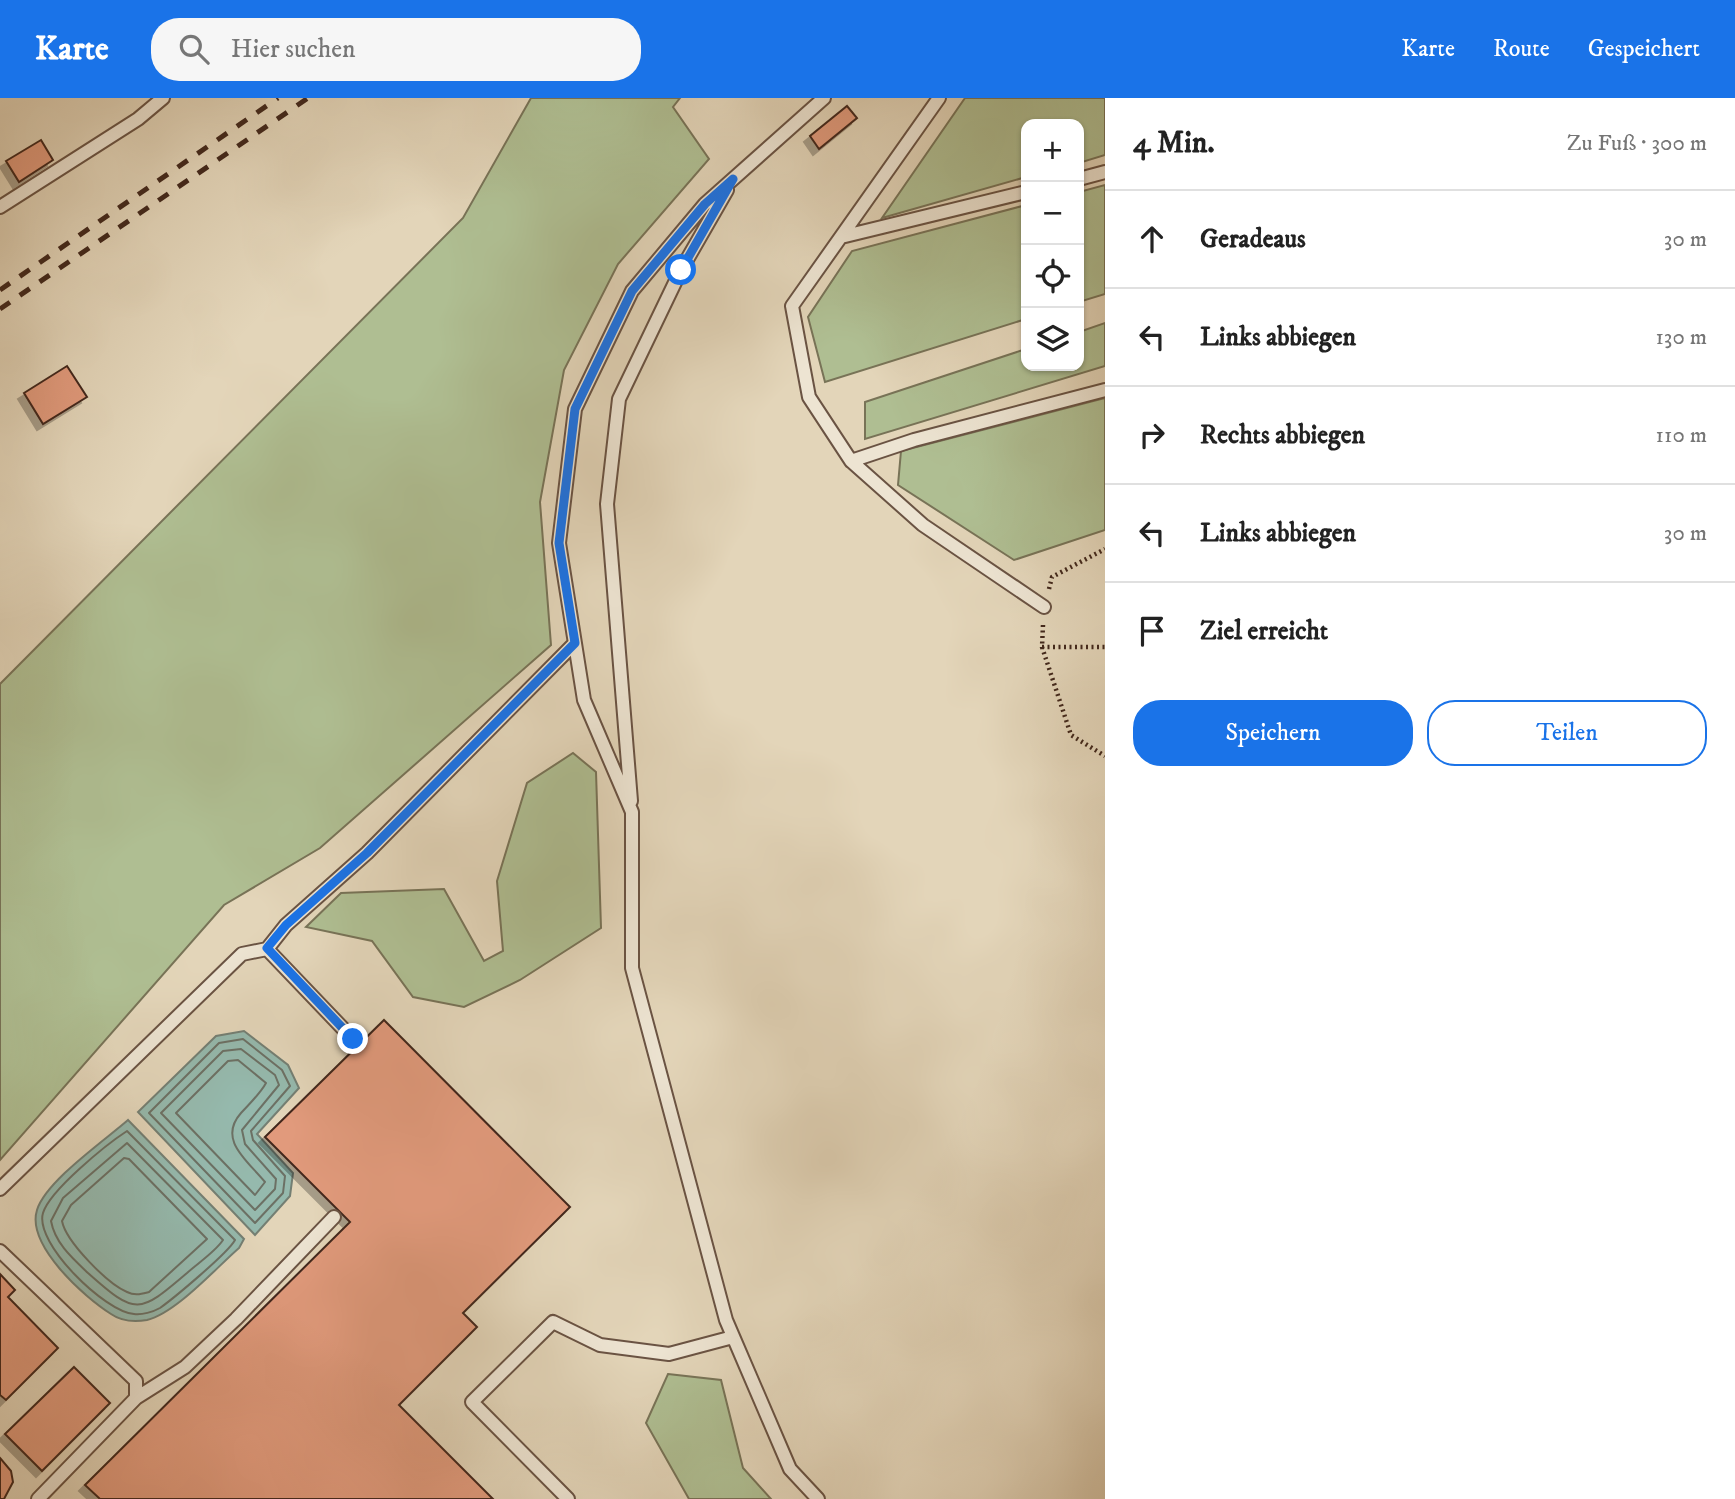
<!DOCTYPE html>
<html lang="de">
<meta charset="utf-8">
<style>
:root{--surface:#fff;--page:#f6f6f6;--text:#222;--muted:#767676;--line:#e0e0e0;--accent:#1a73e8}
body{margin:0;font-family:"IM FELL DW Pica",serif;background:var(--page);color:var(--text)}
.controls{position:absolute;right:21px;top:21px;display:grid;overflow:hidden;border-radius:14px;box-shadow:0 2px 5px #0004}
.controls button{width:63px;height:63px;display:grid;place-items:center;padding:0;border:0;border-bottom:2px solid var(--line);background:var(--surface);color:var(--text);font:35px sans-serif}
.stop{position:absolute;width:21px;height:21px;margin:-16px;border:5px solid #1a73e8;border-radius:50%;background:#fff}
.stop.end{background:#1a73e8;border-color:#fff;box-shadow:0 2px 7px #0008}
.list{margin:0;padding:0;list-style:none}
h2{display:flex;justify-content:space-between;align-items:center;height:91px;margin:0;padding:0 28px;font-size:30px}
h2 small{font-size:23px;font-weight:400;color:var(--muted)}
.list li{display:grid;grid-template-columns:46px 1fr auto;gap:21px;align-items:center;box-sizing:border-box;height:98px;padding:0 28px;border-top:2px solid var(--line)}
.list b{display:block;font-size:26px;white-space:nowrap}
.list em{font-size:23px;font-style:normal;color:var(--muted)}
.actions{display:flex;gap:14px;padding:21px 28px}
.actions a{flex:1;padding:16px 0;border:2px solid var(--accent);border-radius:28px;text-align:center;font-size:24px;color:var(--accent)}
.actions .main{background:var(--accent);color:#fff}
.icon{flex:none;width:38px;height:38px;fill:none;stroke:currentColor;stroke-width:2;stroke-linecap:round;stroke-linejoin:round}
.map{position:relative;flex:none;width:1105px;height:1401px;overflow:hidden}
header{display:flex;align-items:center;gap:42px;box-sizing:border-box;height:98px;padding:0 35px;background:var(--accent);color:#fff}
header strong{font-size:33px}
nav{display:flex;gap:38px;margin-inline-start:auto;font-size:24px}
.search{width:490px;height:63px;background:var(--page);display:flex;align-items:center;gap:18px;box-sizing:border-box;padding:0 24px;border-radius:28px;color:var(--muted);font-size:26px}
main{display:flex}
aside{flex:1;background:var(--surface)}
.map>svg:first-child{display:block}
.green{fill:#afbe92;stroke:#787357;stroke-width:2}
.water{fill:#95b9ad;stroke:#747f73;stroke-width:2}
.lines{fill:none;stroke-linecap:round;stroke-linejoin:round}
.shore{stroke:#6c7064;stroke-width:2}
.building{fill:#e19a7b;stroke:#42281c;stroke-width:2;filter:url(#shadow)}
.service-casing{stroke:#6a5343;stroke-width:16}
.path{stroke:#42281c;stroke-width:4.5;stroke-dasharray:2 3.5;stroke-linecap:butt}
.service{stroke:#ede4d2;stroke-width:12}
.rail{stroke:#42281c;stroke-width:5;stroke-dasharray:12 12;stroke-linecap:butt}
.route{stroke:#1a73e8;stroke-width:9}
</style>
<header>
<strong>Karte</strong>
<div class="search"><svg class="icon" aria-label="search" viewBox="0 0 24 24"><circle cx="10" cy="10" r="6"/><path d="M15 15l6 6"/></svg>Hier suchen</div>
<nav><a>Karte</a><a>Route</a><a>Gespeichert</a></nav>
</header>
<main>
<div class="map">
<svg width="1105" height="1401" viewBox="0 0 1105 1401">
<defs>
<filter id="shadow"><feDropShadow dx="-6" dy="6" stdDeviation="0" flood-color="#0004"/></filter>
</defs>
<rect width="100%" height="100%" fill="#e3d5b9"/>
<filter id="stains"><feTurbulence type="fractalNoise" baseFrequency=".00286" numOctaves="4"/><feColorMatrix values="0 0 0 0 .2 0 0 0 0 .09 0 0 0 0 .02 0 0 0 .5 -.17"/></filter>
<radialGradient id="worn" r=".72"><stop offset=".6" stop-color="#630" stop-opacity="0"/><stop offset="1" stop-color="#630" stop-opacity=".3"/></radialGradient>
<path class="green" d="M531,0H680L673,9L709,61L618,166L564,272L540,404L551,547L320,750L224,807L0,1062V586L463,120Z
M965,0H1105V57L1079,65V26H1026V79L882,120Z
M1105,87V196L1079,204V94Z
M1026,107V221L825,284L808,219L852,153Z
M1105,225V268L865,341V304L1026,251V268H1079V234Z
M1105,300V432L1014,462L898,387L901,353Z
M573,655L596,674L601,830L520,882L464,909L413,899L372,843L306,829L341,795L444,791L484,863L503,853L497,783L527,685Z
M668,1276L721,1282L743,1370L771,1401H689L646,1325Z"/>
<path class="water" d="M244,933L288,967L299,990L257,1036L293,1075L290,1098L255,1137L138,1014L216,938Z
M128,1022L244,1141L239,1150C216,1170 176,1215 147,1222C135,1224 121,1223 111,1216C84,1199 26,1147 37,1112C46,1083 104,1043 128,1022Z"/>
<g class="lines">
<path class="shore" d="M243,941L282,972L290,988L251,1033L253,1042L285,1078L283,1095L255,1125L149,1015L219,945Z
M241,951L275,977L279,987L242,1032L245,1046L276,1081L275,1091L255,1112L161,1015L223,953Z
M238,962L266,985C260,996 250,1005 241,1015C217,1042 248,1063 265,1084L255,1097L176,1015L228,963Z
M127,1033L235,1142C228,1155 174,1200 160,1210C153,1214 142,1217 134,1216C105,1214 34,1145 43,1115C50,1092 107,1046 127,1033Z
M127,1045L223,1142C215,1154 198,1165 187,1175C139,1216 136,1218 88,1175C72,1160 55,1145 51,1123L63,1100Z
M124,1060L129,1061L207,1141L149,1194C141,1196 135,1198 127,1194C108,1186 66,1144 62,1123L71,1107Z"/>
</g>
<path class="building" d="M847,8L857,20L819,51L810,38Z
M41,42L53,62L19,84L6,63Z
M67,268L87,299L43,326L24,295Z
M384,922L570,1109L463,1215L477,1229L399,1307L493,1401H100L85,1387L350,1124L265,1039Z
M0,1176L15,1192L8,1199L58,1250L6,1302L0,1297Z
M74,1269L110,1305L42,1373L5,1336Z
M0,1360L11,1373L13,1384L4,1401H0Z"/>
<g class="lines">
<defs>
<path id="service" d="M939,0L792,208L809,299L851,363L914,342L1105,292
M1079,81L1105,74
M0,109L138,21L163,0
M841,139L1026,94
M851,363L923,427L1044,509
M631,703L607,406L619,301L681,172L727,92
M267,851L353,941
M0,1091L242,856L267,851L286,827L367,755L575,545
M0,1153L136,1283V1300L38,1401
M136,1300L185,1269L236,1221L334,1119
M568,1401L472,1304L553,1224L600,1247L669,1256L733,1239
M818,1401L790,1371L726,1222L632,870V714L584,602L559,445L575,311L632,193L705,106L824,0"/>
</defs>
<use href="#service" class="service-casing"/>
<path class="path" d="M1049,491L1052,479L1105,451
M1043,527L1042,549L1071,637L1105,658
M1042,549H1105"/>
<use href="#service" class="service"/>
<path class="rail" d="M0,192L278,0
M0,211L308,0"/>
</g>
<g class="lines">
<path class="route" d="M353,941L267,850L286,827L367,755L575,545L559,445L575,311L632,193L705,106L733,81L681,172"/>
</g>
<rect width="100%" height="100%" filter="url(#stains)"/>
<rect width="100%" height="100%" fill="url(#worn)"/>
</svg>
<div class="controls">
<button>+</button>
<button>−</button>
<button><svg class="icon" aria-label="locate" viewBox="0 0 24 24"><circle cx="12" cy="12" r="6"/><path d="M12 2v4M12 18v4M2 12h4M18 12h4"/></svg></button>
<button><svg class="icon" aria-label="layers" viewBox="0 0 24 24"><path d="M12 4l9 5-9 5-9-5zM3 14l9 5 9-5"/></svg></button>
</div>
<div class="stop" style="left:681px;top:172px"></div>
<div class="stop end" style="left:353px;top:941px"></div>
</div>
<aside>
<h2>4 Min.<small>Zu Fuß · 300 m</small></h2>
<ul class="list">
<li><svg class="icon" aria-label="ahead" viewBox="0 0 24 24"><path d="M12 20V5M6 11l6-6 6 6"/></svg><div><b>Geradeaus</b></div><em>30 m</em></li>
<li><svg class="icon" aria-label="left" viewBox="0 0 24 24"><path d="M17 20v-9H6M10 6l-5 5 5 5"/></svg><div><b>Links abbiegen</b></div><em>130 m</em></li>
<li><svg class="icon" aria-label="right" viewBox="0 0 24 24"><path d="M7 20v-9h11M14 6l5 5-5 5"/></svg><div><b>Rechts abbiegen</b></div><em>110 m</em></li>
<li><svg class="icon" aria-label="left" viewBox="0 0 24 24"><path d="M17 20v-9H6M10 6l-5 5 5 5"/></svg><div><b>Links abbiegen</b></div><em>30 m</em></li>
<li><svg class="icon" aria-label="arrive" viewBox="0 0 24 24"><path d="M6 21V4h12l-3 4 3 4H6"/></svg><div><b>Ziel erreicht</b></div></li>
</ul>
<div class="actions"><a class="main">Speichern</a><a>Teilen</a></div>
</aside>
</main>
